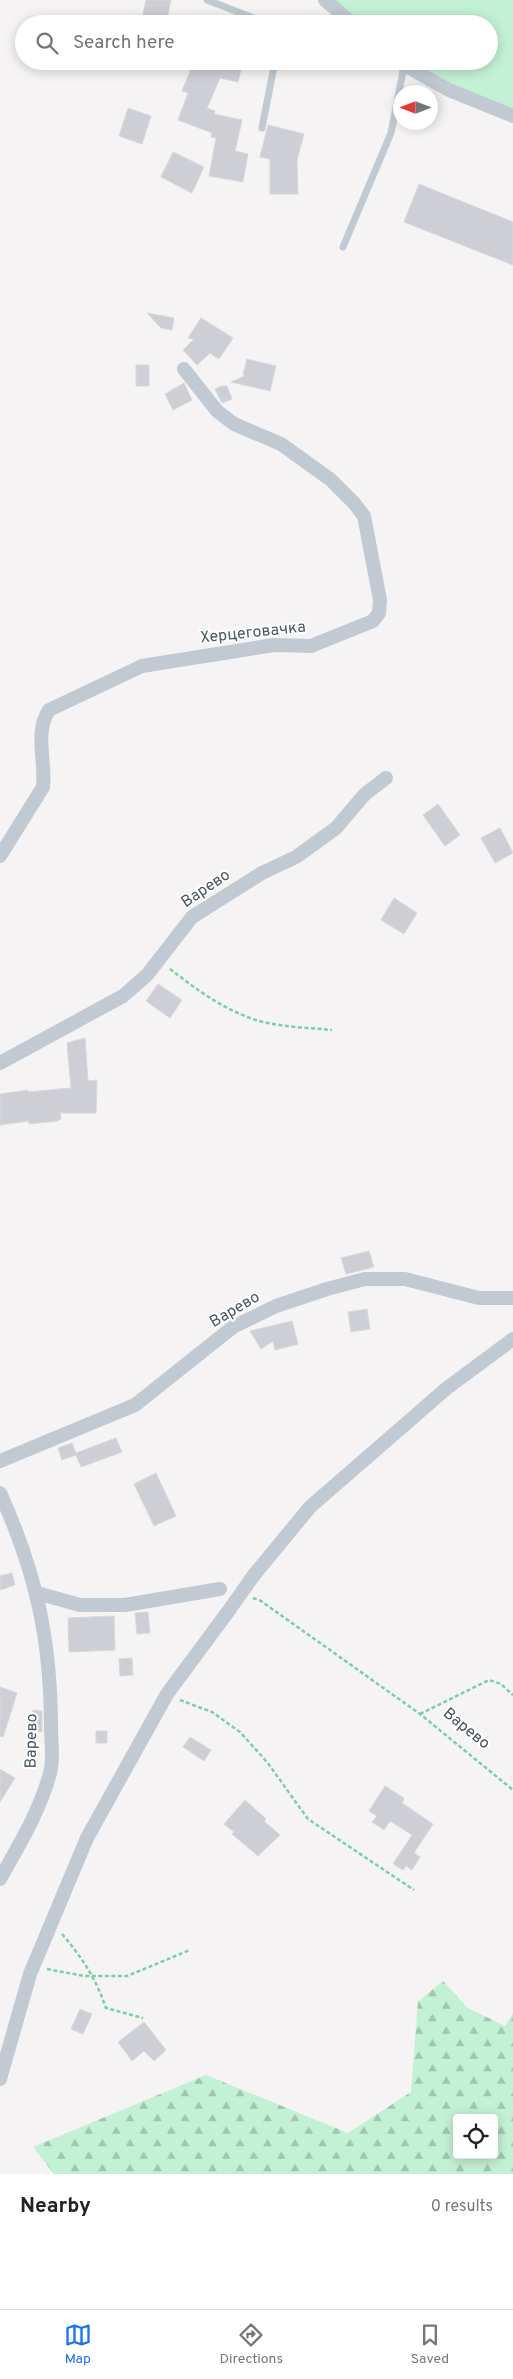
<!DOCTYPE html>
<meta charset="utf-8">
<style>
:root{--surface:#fff;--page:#f2f2f2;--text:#222;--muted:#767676;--line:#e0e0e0;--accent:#1a73e8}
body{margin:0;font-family:Overpass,sans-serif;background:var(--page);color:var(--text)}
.controls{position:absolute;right:15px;bottom:15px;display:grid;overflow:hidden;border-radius:5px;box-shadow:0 2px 12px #0003}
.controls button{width:45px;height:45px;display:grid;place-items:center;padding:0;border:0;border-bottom:1px solid var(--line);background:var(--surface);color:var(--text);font:25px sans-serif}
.compass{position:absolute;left:393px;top:85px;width:45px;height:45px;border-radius:50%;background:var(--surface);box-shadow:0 2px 12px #0003;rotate:270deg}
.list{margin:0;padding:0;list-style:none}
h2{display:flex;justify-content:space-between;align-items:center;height:65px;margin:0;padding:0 20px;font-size:21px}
h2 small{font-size:16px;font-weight:400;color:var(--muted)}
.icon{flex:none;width:28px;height:28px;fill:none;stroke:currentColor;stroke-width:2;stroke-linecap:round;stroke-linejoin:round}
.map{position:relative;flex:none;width:513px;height:2174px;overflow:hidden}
.search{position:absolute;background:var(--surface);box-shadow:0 2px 12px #0003;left:15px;right:15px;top:15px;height:55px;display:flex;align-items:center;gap:12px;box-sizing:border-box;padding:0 18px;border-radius:28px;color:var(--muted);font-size:19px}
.sheet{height:135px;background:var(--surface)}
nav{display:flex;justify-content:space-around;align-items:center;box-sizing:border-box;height:70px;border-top:1px solid var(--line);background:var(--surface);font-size:14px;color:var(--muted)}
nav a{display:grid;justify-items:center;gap:2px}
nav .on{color:var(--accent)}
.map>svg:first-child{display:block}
.green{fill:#c3f1d5}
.forest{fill:url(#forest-firs);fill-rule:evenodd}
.building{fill:#cdcfd5;stroke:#d7d9de}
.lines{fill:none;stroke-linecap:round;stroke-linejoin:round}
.path{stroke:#7ad0a6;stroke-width:2.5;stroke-dasharray:4 2.5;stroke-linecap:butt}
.lane{stroke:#c1cad2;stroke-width:7}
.street{stroke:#c1cad2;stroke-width:14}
.street-bridge{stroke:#c1cad2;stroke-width:14}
.labels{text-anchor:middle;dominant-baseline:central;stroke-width:4;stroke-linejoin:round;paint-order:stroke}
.street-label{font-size:16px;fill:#4a5661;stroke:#fff}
</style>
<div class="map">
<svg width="513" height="2174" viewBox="0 0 513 2174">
<defs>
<pattern id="forest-firs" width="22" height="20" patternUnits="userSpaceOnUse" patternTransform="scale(1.25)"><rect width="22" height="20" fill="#c3f1d5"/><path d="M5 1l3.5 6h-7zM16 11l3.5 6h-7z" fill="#a0c6b0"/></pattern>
</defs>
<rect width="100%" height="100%" fill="#f5f3f3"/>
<path class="green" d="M326,0H513V118L398,61H489V24H354Z"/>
<path class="forest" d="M443,1981L468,2008L505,2026L513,2013V2174H54L33,2147L206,2075L348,2133L411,2092L418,2001ZM457,2118H494V2155H457Z"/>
<path class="building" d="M146,0H171L166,24H141Z
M194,61H243L238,82L220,78L207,108L215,111L214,114L242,120L235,151L248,154L243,182L209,176L216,138L211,137L212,133L178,120L188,93L182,91Z
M128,108L151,116L142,144L119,136Z
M268,125L304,134L297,160L298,194H270V159L260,157Z
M173,152L204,167L192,193L161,177Z
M419,184L513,222V265L404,222Z
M147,313L174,318L172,330L161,328Z
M201,318L233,338L219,359L210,353L197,365L183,350L194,339L188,338Z
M247,359L276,366L270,391L231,382L245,376L243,375Z
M136,365H149V386H136Z
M184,383L192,400L173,410L165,394Z
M222,386H227L232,399L222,403L215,389Z
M438,804L460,835L445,846L423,815Z
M500,828L513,853L495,863L481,838Z
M394,898L417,913L404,934L381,920Z
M158,984L182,1000L170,1018L146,1001Z
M85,1038L88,1081L97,1080L96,1113H60L61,1119L57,1121L29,1124V1121L0,1125V1094L28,1090V1092L71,1088L67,1043Z
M369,1251L374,1267L346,1274L341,1258Z
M367,1309L370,1329L351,1332L348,1312Z
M292,1321L298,1344L275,1350L273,1341L261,1349L250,1331Z
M116,1438L122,1452L81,1467L76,1455L62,1460L58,1448L72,1443L76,1453Z
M156,1473L176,1516L154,1526L134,1484Z
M12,1573L15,1585L0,1590V1576Z
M148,1612L150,1633L137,1634L135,1613Z
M114,1616L115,1650L69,1652L68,1618Z
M132,1658L133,1675L120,1676L119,1659Z
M0,1687L17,1693L3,1737L0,1736Z
M33,1710L42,1711V1732L31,1731Z
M96,1731H107V1743H96Z
M190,1737L211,1750L204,1761L183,1747Z
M0,1769L15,1778L0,1802Z
M385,1786L404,1798L402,1803L433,1824L414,1853L420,1857L412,1870L406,1866L403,1870L393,1864L412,1835L390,1821L384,1830L372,1822L377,1816L369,1811Z
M245,1800L266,1819L264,1821L280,1835L258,1856L232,1834L234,1832L224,1824Z
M80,2009L92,2014L83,2034L71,2029Z
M144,2022L166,2050L154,2061L144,2051L132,2061L118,2042Z"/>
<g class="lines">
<path class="path" d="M170,969C197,990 228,1013 263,1022C285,1027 310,1028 332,1030
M253,1598L261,1601L420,1714L513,1790
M180,1700L212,1712L240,1732L267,1762L308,1819L414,1890
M420,1714L489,1680L501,1684L513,1695
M62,1934C83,1959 95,1977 106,2008L143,2018
M47,1969L84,1976H127L190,1950"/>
<path class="lane" d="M207,0L269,24
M262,128L275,61
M343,247L391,133L404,66"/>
<path class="street" d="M325,0L353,24
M397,61L449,90L513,116
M0,856L43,787C46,761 34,733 49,710L142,666L274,645L311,646L373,621L379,613L380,600L364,516L354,503L331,480L281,444L234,424L217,411L184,369
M0,1063L123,996L147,975L192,917L262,873L296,857L336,828L365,794L386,778
M0,1461L135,1405L233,1327L276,1306L327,1289L365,1279H405L479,1298H513
M0,1493C36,1572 51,1640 51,1728C51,1741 54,1760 50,1773C40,1811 19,1845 0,1879
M254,1575L310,1507L447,1388L513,1339
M37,1593L80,1605H125L220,1589
M0,2079L30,1974L87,1838L167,1694L227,1613"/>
<path class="street-bridge" d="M227,1613L254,1575"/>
</g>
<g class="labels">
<g class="street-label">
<text transform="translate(253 633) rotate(-6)">Херцеговачка</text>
<text transform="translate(206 889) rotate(-34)">Варево</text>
<text transform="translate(235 1310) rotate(-31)">Варево</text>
<text transform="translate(466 1729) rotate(39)">Варево</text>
<text transform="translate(32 1741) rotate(-89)">Варево</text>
</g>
</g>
</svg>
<div class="controls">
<button><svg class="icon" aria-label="locate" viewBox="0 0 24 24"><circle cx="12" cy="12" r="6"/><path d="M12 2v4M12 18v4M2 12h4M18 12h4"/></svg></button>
</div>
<svg class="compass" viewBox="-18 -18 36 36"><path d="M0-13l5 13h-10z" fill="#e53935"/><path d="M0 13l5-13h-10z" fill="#767676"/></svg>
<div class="search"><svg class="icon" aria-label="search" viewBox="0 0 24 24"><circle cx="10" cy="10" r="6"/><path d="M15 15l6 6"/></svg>Search here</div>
</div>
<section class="sheet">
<h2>Nearby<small>0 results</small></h2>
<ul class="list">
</ul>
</section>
<nav>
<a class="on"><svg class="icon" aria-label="map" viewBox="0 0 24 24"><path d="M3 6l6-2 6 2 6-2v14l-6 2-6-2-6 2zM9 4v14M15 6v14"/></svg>Map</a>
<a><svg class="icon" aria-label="directions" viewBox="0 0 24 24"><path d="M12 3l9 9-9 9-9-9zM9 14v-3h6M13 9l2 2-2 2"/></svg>Directions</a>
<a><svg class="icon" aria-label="saved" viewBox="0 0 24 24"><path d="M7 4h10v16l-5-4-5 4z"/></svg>Saved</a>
</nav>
